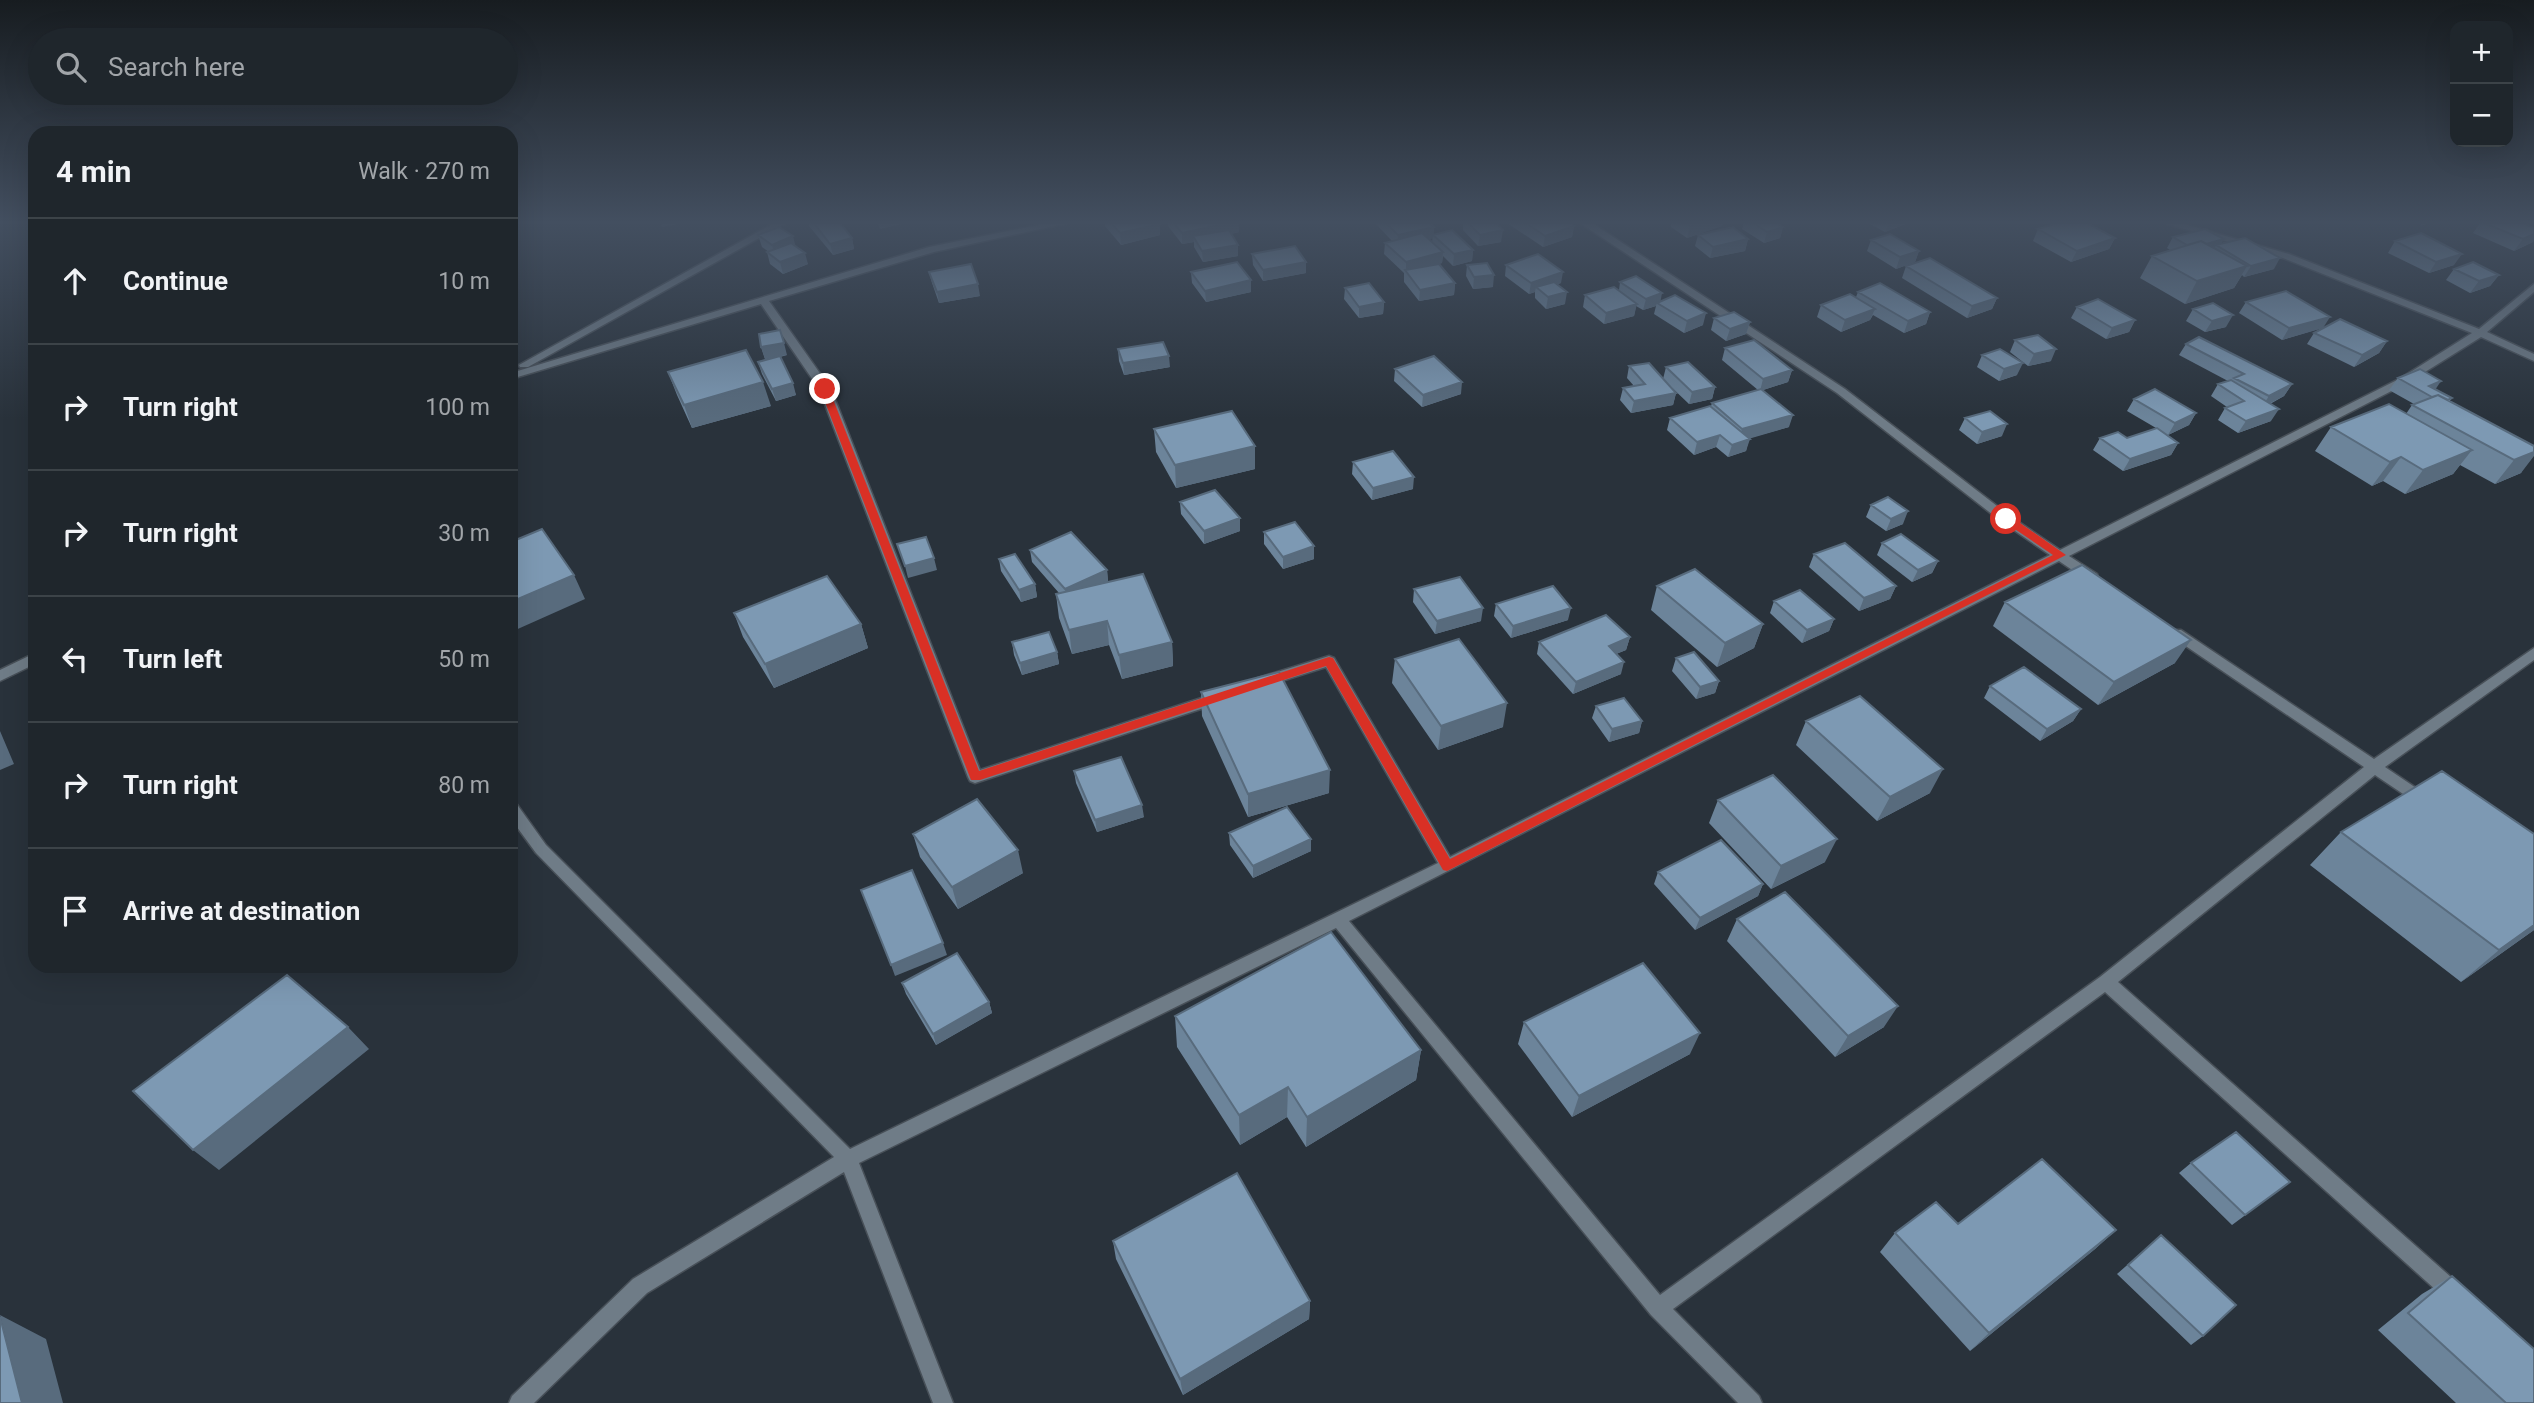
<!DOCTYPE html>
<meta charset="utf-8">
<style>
:root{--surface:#1f262c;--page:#2c3238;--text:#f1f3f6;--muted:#a1a5a9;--line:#3c4348}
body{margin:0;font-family:Roboto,sans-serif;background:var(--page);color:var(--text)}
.controls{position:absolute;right:21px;top:21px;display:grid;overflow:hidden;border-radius:14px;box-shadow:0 7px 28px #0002}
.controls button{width:63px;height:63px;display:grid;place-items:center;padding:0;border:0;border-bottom:2px solid var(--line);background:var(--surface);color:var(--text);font:35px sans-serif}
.stop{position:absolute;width:21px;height:21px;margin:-16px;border:5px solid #d93025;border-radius:50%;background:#fff}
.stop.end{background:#d93025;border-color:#fff;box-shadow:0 2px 7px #0008}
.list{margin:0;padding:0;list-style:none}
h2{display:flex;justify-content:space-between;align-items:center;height:91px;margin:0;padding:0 28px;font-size:30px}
h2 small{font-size:23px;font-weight:400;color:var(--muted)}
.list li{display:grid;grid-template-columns:46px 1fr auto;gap:21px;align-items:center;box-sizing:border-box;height:126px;padding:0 28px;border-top:2px solid var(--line)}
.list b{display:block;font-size:26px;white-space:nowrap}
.list em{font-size:23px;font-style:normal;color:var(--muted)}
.icon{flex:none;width:38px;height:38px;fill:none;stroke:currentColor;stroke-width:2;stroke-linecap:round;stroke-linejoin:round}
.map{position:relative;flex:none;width:2534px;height:1403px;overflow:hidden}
.search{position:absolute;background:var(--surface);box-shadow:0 7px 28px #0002;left:28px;top:28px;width:490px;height:77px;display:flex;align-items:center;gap:18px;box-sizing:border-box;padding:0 24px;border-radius:38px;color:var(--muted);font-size:26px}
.panel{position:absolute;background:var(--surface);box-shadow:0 7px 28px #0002;left:28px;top:126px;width:490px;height:847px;border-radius:21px}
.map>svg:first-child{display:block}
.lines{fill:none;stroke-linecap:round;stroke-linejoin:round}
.minor-casing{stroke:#485058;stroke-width:3}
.minor{fill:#6f7c87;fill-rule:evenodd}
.wall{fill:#6c849a}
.shaded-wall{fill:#586b7d}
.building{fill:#7d99b3;stroke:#586b7d;stroke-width:2}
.route{fill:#d93025}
</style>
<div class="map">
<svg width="2534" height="1403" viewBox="0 0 2534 1403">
<rect width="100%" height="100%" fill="#29323b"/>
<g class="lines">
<defs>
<path id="minor" d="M774,223H786L528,367H520L519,365Z
M1048,223H1068L934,252L769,301L831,389L980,770L1217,693L1224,698L1222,702L975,783L970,781L968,777L819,389L761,304L511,379V373L929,247Z
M1580,223H1592L1845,389L2010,516L2060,550L2401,378L2472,333L2283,258L2164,223H2180L2289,254L2479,329L2534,284V292L2487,332L2534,354V361L2481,337L2409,382L2069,556L2097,574L2098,577L2097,580H2087L2059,561L1349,921L1660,1295L2100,977L2364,767L2171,636L2169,633L2171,630H2181L2374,759L2534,648V660L2385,767L2428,796L2430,800L2428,804H2418L2375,775L2118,982L2461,1286L2464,1293L2461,1300L2454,1303L2447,1300L2105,992L1673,1309L1759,1396L1762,1403H1738L1651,1315L1336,928L859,1163L953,1403H933L844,1172L647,1293L534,1403H509L512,1396L633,1279L834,1157L536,853L511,819V801L516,803L546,845L850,1149L1438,863L1326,667L1263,687L1256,682L1258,678L1329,656L1334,658L1450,857L2050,555L2002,522L1837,393Z
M35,653V664L0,681V670Z"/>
</defs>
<use href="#minor" class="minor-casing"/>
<use href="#minor" class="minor"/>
</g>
<path class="wall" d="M809,223H840L852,238L854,249L833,255L809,226Z
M1105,223H1159L1160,235L1121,245L1105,226Z
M1168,223H1238L1239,232L1231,234L1238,256L1203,262L1194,247V242L1182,244L1168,226Z
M1375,223H1430L1434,227L1433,238L1429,239L1432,242L1433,235L1473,250L1472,261L1453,266L1443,256L1442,263L1438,264L1455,283L1454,295L1419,301L1404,282V273L1384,254L1385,243L1392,241Z
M1463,223H1496L1501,242L1478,246L1463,230Z
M1507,223H1570L1574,226L1572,237L1543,247Z
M1671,223H1723L1722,226L1687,238L1671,227Z
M1744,223H1777L1783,227L1780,238L1764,243L1742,229Z
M1868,223H1908L1885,232Z
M2480,223H2523L2533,242L2514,251L2473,233Z
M2038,229L2115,238L2109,249L2071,262L2033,241Z
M758,235L795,246L808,264L783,274L770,264L767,252H769L762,247Z
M1698,235L1748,239L1745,251L1710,258L1695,246Z
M2173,237L2221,244L2274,269L2244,277L2242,275L2234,288L2185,304L2140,278L2152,256L2170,250L2167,248Z
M1871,240L1919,251L1915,262L1896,269L1867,251Z
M2395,241L2454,265L2429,273L2388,253Z
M1252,254L1306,262V273L1263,281L1253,265Z
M1467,265L1493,287L1473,289L1466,276Z
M1506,265L1561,283L1558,284L1565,304L1546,309L1535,298V292L1529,294L1505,276Z
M1906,266L1997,298L1992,309L1967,318L1902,278Z
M2454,269L2499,275L2490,286L2470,293L2446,280Z
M929,272L980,296L939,303L932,283Z
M1191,272L1251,280V292L1206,302L1192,283Z
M1620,282L1660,301L1703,325L1684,333L1654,314L1656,306L1643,310L1636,306L1634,316L1604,324L1583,307L1585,295L1619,290Z
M1345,288L1384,302L1383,314L1359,318L1344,299Z
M1858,292L1930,312L1926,324L1904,333L1873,315L1870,320L1841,332L1817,317L1821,305L1856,297Z
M2246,302L2323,328L2387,341L2379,353L2354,367L2307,344L2314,333L2322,328L2282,340L2239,313Z
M2077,307L2135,320L2129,332L2106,339L2071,318Z
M2193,309L2226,327L2205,332L2186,321Z
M1714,318L1750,322L1746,334L1726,341L1711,330Z
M2015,340L2051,361L2028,366L2010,352Z
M2186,344L2292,384L2284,396L2270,404L2271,421L2238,433L2218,420L2225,408L2227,407L2211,396L2218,384L2228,381L2179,355Z
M761,347L787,355L780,357L796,395L776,401L762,374L758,362L779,357L765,359Z
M1725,348L1792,370L1788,382L1763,390L1789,427L1749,438L1746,451L1728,457L1716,447L1694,455L1667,430L1670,418L1711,406L1712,403L1758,390L1722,360Z
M1118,349L1170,367L1124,375L1119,361Z
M1982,355L2017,375L1999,381L1977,367Z
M1629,366L1663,379L1666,367L1715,387L1712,399L1689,404L1666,382L1676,393L1673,405L1631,413L1620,400L1623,388L1634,386L1627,378Z
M1395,369L1461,394L1422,407L1394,381Z
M668,372L771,406L692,428L677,395Z
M2398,378L2435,389L2452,398L2450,401L2534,446L2521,473L2495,484L2460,465L2453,474L2405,494L2383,481L2372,486L2315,451L2331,427L2406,414L2412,405L2414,404L2389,390Z
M2134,399L2196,413L2189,425L2168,435L2178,443L2171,455L2123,471L2093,450L2100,438H2127L2156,428L2127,411Z
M1965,418L2002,436L1977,444L1959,430Z
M1154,429L1255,446V469L1176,488L1156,452Z
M1353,462L1413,489L1372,500L1352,474Z
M1180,502L1240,531L1204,544L1181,514Z
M1871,505L1903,524L1886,531L1866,517Z
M1264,532L1314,546V559L1283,569L1264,544Z
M1882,543L1938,561L1932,573L1912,582L1877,555Z
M1030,550L1107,570L1108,582L1172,642L1173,666L1122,679L1109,645L1072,654L1059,618L1056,594L1059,593L1032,562Z
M1814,554L1896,586L1890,599L1859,611L1809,567Z
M999,559L1035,584L1037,597L1021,602L1001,571Z
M1657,586L1763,624L1754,648L1717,667L1651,610Z
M1414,589L1481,621L1435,634L1413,602Z
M1774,601L1834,619L1829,631L1802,643L1770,613Z
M2005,602L2175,663L2098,705L1993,626Z
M1496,604L1568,620L1511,638L1494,616Z
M734,613L861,624L868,648L774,688L743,637Z
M1630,637L1626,650L1616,654L1621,674L1573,694L1537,654L1539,642Z
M1012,642L1057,652L1059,664L1022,675L1014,655Z
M1676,658L1719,681L1715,693L1696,699L1672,671Z
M1395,659L1503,727L1438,750L1392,683Z
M1990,686L2081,709L2073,721L2040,741L1984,698Z
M1201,692L1329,793L1248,817L1202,716Z
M1596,706L1642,721L1639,733L1609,742L1592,718Z
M1806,721L1930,793L1877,821L1796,745Z
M1074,771L1144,817L1097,832L1076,783Z
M1718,800L1825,862L1771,889L1709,823Z
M2341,832L2534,834V930L2461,982L2310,865Z
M1229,833L1311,839V851L1253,878L1230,845Z
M913,834L1023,873L958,909L920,857Z
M1658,872L1763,884L1758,896L1695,930L1654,884Z
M1737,919L1884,1027L1835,1057L1727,941Z
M902,983L989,1002L992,1013L936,1045L906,994Z
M1175,1016L1421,1050L1416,1080L1306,1147L1287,1117L1240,1145L1177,1047Z
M1524,1022L1690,1054L1572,1117L1518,1044Z
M2191,1163L2290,1182L2232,1225L2179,1173Z
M2116,1230L2095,1249L1970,1351L1880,1252L1895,1233Z
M1113,1241L1310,1301L1309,1319L1183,1395L1116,1259Z
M2150,1245L2203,1336L2191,1345L2117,1274Z
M2452,1276L2534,1403H2456L2378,1330L2422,1294Z"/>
<path class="shaded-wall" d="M661,223H684L662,227Z
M878,223H906L880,229Z
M1228,223H1238L1239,232L1196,241L1193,236L1194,242L1182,244V233Z
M1699,223H1723L1722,226L1687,238L1690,226Z
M1889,223H1908L1885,232Z
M2422,223H2432L2420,226Z
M1160,224V235L1121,245L1120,233Z
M1574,226L1572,237L1543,247L1545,236Z
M1434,227L1433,238L1397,246L1398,235Z
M1783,227L1780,238L1764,243L1767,232Z
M1503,230L1501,242L1478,246L1480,235Z
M2534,234V240L2533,242L2514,251L2523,239Z
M793,236L796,248L775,256L772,245Z
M852,238L854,249L833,255L830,244Z
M2115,238L2109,249L2071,262L2077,251Z
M1748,239L1745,251L1710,258L1713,247Z
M2224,239L2219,247L2216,245L2213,252L2192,248Z
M1238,245V256L1203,262L1202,251Z
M1473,250L1472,261L1453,266L1454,254Z
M1919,251L1915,262L1896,269L1900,257Z
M1443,252L1442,263L1407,273L1406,272V262Z
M805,253L808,264L783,274L780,262Z
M2462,254L2454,265L2429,273L2436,262Z
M2280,258L2274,269L2244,277L2251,266Z
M1306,262V273L1263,281V270Z
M2247,266L2234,288L2185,304L2197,281Z
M1563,272L1561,283L1541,290L1536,287L1535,292L1529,294L1531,283Z
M1494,275L1493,287L1473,289L1474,277Z
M2499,275L2490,286L2470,293L2479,281Z
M1251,280V292L1206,302L1205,291Z
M1455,283L1454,295L1419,301L1420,290Z
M978,284L980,296L939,303L937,292Z
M1567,292L1565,304L1546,309L1548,297Z
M1662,293L1660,304L1657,303L1656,306L1643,310L1646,299Z
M1997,298L1992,309L1967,318L1972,306Z
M1384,302L1383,314L1359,318V307Z
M1637,304L1634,316L1604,324L1606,313Z
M1875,309L1870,320L1841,332L1845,320Z
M1930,312L1926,324L1904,333L1908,321Z
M1706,313L1703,325L1684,333L1687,321Z
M2233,315L2226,327L2205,332L2212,321Z
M2330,317L2323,328L2282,340L2289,328Z
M2135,320L2129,332L2106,339L2112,328Z
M1750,322L1746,334L1726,341L1730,329Z
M2387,341L2379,353L2354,367L2362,355Z
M784,343L787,355L765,359L761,347Z
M2056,349L2051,361L2028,366L2034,354Z
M1169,356L1170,367L1124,375L1123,363Z
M2023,363L2017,375L1999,381L2004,369Z
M1792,370L1788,382L1760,391L1763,379Z
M2441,381L2433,393L2429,386Z
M763,382L771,406L692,428L684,405Z
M1462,382L1461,394L1422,407L1423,395Z
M793,383L796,395L776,401L772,389Z
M2292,384L2284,396L2261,408L2269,396Z
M1715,387L1712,399L1689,404L1692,392Z
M1676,393L1673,405L1631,413L1634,401Z
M2279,409L2271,421L2238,433L2246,421Z
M2196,413L2189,425L2168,435L2175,423Z
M1793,415L1789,427L1738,442L1742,429Z
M2007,424L2002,436L1977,444L1982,432Z
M1720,435L1716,447L1694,455L1697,442Z
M1750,439L1746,451L1728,457L1732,445Z
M2178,443L2171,455L2123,471L2130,459Z
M1255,446V469L1176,488L1175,465Z
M2472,450L2453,474L2405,494L2423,470Z
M2534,452V456L2521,473L2495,484L2514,460Z
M2401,457L2383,481L2372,486L2390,462Z
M1414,477L1413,489L1372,500L1373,488Z
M1908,511L1903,524L1886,531L1891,519Z
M1240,518V531L1204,544V531Z
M1314,546V559L1283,569V557Z
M934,558L937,570L908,578L905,566Z
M1938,561L1932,573L1912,582L1918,570Z
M1107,570L1108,582L1066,601L1065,589Z
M574,575L585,599L511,632V602Z
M1035,584L1037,597L1021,602L1019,590Z
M1896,586L1890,599L1859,611L1864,598Z
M1483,608L1481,621L1435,634L1437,621Z
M1571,608L1568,620L1511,638L1513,626Z
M1834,619L1829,631L1802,643L1807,630Z
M1107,621L1109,645L1072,654L1069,630Z
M861,624L868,648L774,688L765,664Z
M1763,624L1754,648L1717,667L1725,643Z
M1630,637L1626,650L1606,658L1609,646Z
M2191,640L2175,663L2098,705L2114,682Z
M1172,642L1173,666L1122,679L1119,655Z
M1057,652L1059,664L1022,675L1020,663Z
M1624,662L1621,674L1573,694L1576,682Z
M1719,681L1715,693L1696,699L1700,687Z
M1507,703L1503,727L1438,750L1441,726Z
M2081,709L2073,721L2040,741L2047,729Z
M1642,721L1639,733L1609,742L1612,729Z
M0,731L14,764L0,770Z
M1943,769L1930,793L1877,821L1890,797Z
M1330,770L1329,793L1248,817V794Z
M1142,805L1144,817L1097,832L1095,820Z
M1311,839V851L1253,878V866Z
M1837,839L1825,862L1771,889L1781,866Z
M1018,850L1023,873L958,909L952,887Z
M1763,884L1758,896L1695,930L1700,918Z
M2534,925V930L2461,982L2499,950Z
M943,943L947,955L895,976L891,965Z
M989,1002L992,1013L936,1045L933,1034Z
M1898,1006L1884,1027L1835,1057L1848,1036Z
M348,1027L369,1049L219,1170L193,1150Z
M1700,1033L1690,1054L1572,1117L1579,1096Z
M1421,1050L1416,1080L1306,1147L1307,1117Z
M1288,1087L1287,1117L1240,1145L1239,1115Z
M2116,1230L2095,1249L1970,1351L1989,1333Z
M1310,1301L1309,1319L1183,1395L1180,1379Z
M0,1315L46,1339L63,1403H22Z"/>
<path class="building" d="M814,223H840L852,238L830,244Z
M1111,223H1159L1160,224L1120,233Z
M1174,223H1228L1182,233Z
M1386,223H1430L1434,227L1398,235Z
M1468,223H1496L1503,230L1480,235Z
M1526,223H1570L1574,226L1545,236Z
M1685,223H1699L1690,226Z
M1754,223H1777L1783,227L1767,232Z
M2058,223H2087L2115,238L2077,251L2038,229Z
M2484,223H2523L2534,228V234L2523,239Z
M779,227L793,236L772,245L758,235Z
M1733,227L1748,239L1713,247L1698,235Z
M2205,229L2224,239L2206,244L2201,241L2187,245L2173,237Z
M1229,230L1238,245L1202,251L1193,236Z
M1452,230L1473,250L1454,254L1433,235Z
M1422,233L1443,252L1406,262L1385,243Z
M2421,233L2462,254L2436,262L2395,241Z
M1890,234L1919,251L1900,257L1871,240Z
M2245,238L2280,258L2251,266L2216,245Z
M2201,241L2247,266L2197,281L2152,256Z
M791,243L805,253L780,262L767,252Z
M1295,246L1306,262L1263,270L1252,254Z
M1538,254L1563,272L1531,283L1506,265Z
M1930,258L1997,298L1972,306L1906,266Z
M1237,262L1251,280L1205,291L1191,272Z
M2473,262L2499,275L2479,281L2454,269Z
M1487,263L1494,275L1474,277L1467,265Z
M971,264L978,284L937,292L929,272Z
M1439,264L1455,283L1420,290L1405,270Z
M1636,276L1662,293L1646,299L1620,282Z
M1554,282L1567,292L1548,297L1536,287Z
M1369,283L1384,302L1359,307L1345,288Z
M1880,283L1930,312L1908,321L1858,292Z
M1614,287L1637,304L1606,313L1585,295Z
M2286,291L2330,317L2289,328L2246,302Z
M1850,294L1875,309L1845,320L1821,305Z
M1675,295L1706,313L1687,321L1657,303Z
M2098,299L2135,320L2112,328L2077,307Z
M2213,303L2233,315L2212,321L2193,309Z
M1734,312L1750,322L1730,329L1714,318Z
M2340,319L2387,341L2362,355L2314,333Z
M780,330L784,343L761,347L759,334Z
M2038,335L2056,349L2034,354L2015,340Z
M2199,337L2292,384L2269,396L2234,378L2244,374L2186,344Z
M1754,340L1792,370L1763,379L1725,348Z
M1163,342L1169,356L1123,363L1118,349Z
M2000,349L2023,363L2004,369L1982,355Z
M746,350L763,382L684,405L668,372Z
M780,356L793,383L772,389L758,362Z
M1434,356L1462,382L1423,395L1395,369Z
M1688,362L1715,387L1692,392L1666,367Z
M1649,363L1676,393L1634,401L1623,388L1645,384L1629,366Z
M2420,369L2441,381L2429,386L2452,398L2448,400L2438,395L2432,397L2398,378Z
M2231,380L2279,409L2246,421L2225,408L2244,401L2218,384Z
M1761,389L1793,415L1742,429L1712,403Z
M2155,389L2196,413L2175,423L2134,399Z
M2438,395L2534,446V452L2514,460L2412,405Z
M2389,404L2472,450L2423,470L2401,457L2390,462L2331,427Z
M1710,406L1750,439L1732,445L1720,435L1697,442L1670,418Z
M1232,411L1255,446L1175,465L1154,429Z
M1990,411L2007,424L1982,432L1965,418Z
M2157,428L2178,443L2130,459L2100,438L2118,432L2127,438Z
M1393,451L1414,477L1373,488L1353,462Z
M1215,490L1240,518L1204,531L1180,502Z
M1888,497L1908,511L1891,519L1871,505Z
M1295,522L1314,546L1283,557L1264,532Z
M542,529L574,575L511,602V542Z
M1071,532L1107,570L1065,589L1030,550Z
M1901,534L1938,561L1918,570L1882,543Z
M926,537L934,558L905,566L897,544Z
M1845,543L1896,586L1864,598L1814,554Z
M1015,554L1035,584L1019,590L999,559Z
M2082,565L2191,640L2114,682L2005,602Z
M1695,569L1763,624L1725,643L1657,586Z
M1143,574L1172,642L1119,655L1107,621L1069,630L1056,594Z
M827,576L861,624L765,664L734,613Z
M1460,577L1483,608L1437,621L1414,589Z
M1553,586L1571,608L1513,626L1496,604Z
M1800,590L1834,619L1807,630L1774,601Z
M1606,615L1630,637L1609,646L1624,662L1576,682L1539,642Z
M1049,632L1057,652L1020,663L1012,642Z
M1459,639L1507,703L1441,726L1395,659Z
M1694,652L1719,681L1700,687L1676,658Z
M2024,667L2081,709L2047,729L1990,686Z
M1279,672L1330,770L1248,794L1201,692Z
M1860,696L1943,769L1890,797L1806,721Z
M1624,698L1642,721L1612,729L1596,706Z
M1121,757L1142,805L1095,820L1074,771Z
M2442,771L2534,834V925L2499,950L2341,832Z
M1773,775L1837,839L1781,866L1718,800Z
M977,799L1018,850L952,887L913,834Z
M1287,807L1311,839L1253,866L1229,833Z
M1721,840L1763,884L1700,918L1658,872Z
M912,870L943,943L891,965L861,890Z
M1785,892L1898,1006L1848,1036L1737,919Z
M1331,932L1421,1050L1307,1117L1288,1087L1239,1115L1175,1016Z
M957,953L989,1002L933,1034L902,983Z
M1643,963L1700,1033L1579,1096L1524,1022Z
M287,975L348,1027L193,1150L133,1091Z
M2236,1132L2290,1182L2245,1215L2191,1163Z
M2042,1159L2116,1230L1989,1333L1895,1233L1936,1202L1958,1224Z
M1237,1173L1310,1301L1180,1379L1113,1241Z
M2161,1235L2236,1305L2203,1336L2128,1265Z
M2452,1276L2534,1349V1403H2506L2408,1313Z
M0,1317L22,1403H0Z"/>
<linearGradient id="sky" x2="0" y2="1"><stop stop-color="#171c20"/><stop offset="0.53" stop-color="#434f60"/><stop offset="1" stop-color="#434f60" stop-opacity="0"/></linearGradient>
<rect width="2534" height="419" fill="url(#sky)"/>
<path class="route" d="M825,387L829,389L979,771L1329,657L1333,658L1450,859L2053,555L2003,521V516H2010L2066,555L1447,871L1443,870L1326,666L980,780H971L820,389Z"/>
</svg>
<div class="controls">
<button>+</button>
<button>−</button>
</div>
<div class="stop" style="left:2006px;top:519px"></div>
<div class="stop end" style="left:825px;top:389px"></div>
<div class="search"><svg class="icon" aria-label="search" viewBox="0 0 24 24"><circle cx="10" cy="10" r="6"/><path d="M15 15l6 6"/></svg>Search here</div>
<section class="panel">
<h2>4 min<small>Walk · 270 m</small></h2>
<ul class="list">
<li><svg class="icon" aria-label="ahead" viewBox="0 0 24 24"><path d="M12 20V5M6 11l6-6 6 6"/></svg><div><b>Continue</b></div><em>10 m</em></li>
<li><svg class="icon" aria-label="right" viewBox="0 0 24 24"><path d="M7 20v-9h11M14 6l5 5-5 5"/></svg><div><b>Turn right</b></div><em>100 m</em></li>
<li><svg class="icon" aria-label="right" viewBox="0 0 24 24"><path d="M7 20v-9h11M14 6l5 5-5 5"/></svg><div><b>Turn right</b></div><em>30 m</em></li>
<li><svg class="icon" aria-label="left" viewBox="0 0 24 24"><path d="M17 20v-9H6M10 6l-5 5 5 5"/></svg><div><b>Turn left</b></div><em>50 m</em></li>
<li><svg class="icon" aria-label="right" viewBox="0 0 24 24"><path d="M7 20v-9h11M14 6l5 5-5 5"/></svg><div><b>Turn right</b></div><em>80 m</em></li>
<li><svg class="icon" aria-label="arrive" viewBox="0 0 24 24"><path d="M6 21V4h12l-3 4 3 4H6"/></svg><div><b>Arrive at destination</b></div></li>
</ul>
</section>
</div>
